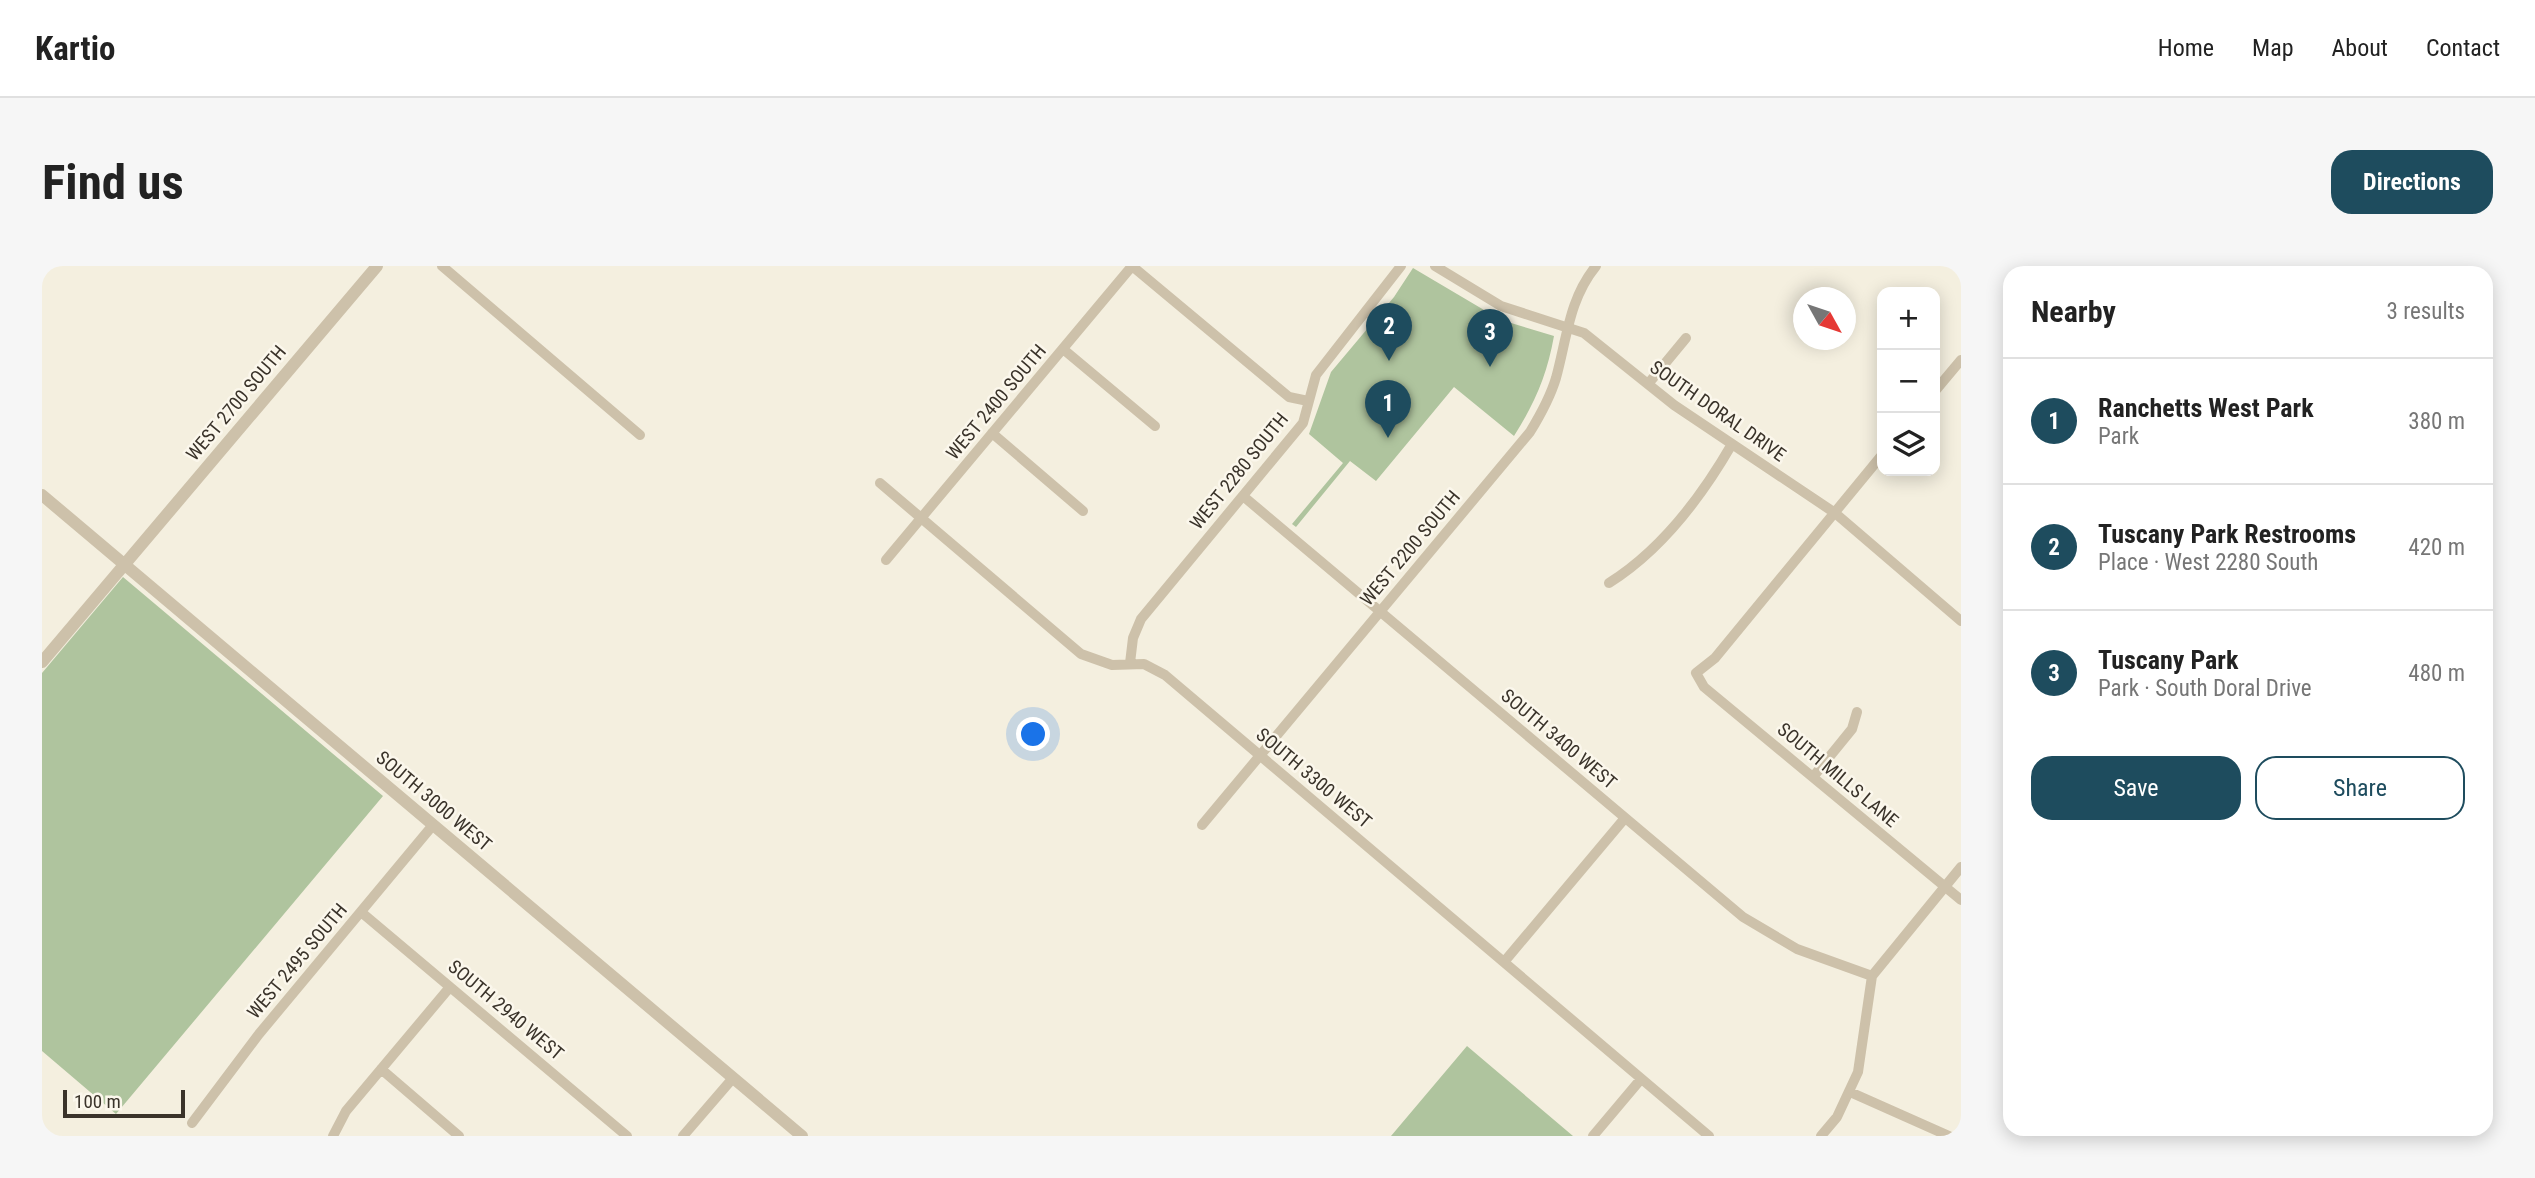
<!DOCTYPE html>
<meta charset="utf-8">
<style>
:root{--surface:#fff;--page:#f6f6f6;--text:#222;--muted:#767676;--line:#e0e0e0;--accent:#1e4c5e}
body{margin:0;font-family:"Roboto Condensed",sans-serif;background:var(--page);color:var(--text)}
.controls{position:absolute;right:21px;top:21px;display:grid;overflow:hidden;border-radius:14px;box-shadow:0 4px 18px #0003}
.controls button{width:63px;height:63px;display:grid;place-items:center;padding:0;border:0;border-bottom:2px solid var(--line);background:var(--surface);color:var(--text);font:35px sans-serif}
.compass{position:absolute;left:1751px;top:21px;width:63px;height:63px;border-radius:50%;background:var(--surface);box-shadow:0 4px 18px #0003;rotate:130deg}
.scale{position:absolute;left:21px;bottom:18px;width:122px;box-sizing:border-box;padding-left:7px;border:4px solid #3a332a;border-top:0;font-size:19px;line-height:24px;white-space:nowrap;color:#3a332a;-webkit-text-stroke:5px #fbf7ec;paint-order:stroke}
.you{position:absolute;left:992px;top:469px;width:24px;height:24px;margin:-18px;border:5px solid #fff;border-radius:50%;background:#1a73e8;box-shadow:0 0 0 10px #1a73e833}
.badge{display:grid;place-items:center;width:46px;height:46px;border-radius:50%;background:var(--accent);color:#fff;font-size:23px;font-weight:700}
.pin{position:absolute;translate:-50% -58px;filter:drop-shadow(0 2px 4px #0008)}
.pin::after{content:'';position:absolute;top:37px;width:24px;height:21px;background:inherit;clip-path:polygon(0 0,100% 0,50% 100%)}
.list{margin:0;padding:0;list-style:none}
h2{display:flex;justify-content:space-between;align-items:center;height:91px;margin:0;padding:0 28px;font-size:30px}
h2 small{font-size:23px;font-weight:400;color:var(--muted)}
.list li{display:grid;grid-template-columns:46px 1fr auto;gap:21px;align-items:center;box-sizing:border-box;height:126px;padding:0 28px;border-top:2px solid var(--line)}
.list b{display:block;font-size:26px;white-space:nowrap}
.list p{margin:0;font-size:23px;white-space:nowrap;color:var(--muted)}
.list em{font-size:23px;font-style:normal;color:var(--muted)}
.actions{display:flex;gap:14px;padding:21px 28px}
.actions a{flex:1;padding:16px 0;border:2px solid var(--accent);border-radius:21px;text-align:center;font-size:24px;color:var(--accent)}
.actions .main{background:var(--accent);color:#fff}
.icon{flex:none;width:38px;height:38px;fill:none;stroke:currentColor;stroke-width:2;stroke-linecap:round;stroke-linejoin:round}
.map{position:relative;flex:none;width:1919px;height:870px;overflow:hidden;border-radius:21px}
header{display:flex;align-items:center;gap:42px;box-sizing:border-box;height:98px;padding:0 35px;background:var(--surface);border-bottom:2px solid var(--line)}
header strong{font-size:33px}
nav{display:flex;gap:38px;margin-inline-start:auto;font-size:24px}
.intro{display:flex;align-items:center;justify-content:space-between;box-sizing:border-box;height:168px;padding:0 42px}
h1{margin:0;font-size:49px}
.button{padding:18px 32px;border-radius:21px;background:var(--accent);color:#fff;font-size:24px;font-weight:700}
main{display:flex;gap:42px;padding:0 42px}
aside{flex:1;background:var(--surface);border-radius:21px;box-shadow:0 4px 18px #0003}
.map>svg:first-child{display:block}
.green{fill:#afc49e}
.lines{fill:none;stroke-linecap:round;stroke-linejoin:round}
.minor{stroke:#cdc1aa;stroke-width:10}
.tertiary{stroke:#cdc1aa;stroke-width:12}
.labels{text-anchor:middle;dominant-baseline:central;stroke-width:5;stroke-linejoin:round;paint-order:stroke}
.street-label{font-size:19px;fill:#3a332a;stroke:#fbf7ec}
</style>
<header>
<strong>Kartio</strong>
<nav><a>Home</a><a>Map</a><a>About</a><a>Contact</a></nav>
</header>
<div class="intro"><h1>Find us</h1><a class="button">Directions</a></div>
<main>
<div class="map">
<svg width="1919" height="870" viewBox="0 0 1919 870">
<rect width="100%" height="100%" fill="#f4efdf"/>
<path class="green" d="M1371,2L1459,54L1512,70C1505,109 1493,137 1472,170L1412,121L1334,215L1308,195L1254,261L1250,258L1301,197L1267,168L1289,106L1352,31Z
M81,311L341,530L74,848L0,785V407Z
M1425,780L1531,870H1349Z"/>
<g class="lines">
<path class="minor" d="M400,0L598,169
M1090,0L1247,131L1266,135
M1393,0L1459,40L1542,67L1632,139L1793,247L1919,355
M1021,83L1113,160
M1606,118L1644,72
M1893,125L1919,94
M950,167L1041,245
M1840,189L1673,392L1654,407L1662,421L1919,634
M838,217L1039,388L1070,399L1102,398L1123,409L1667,870
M1201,230L1701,651L1755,683L1830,710
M844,294L1090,0
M1567,317C1618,285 1660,230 1690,178
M1088,397L1091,372L1099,353L1261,157L1274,109L1359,0
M1771,511L1810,463L1815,446
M1160,559L1488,166C1499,148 1508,132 1514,112C1525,72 1527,33 1554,0
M319,646L585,870
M1462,696L1583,552
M339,803L417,870
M1808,826L1907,870
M150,857L217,768L391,559
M291,870L304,845L408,721
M641,870L691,812
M1551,870L1599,813
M1779,870L1795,851L1816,806L1830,710L1919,601"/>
<path class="tertiary" d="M0,229L760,870
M0,396L335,0"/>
</g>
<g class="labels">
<g class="street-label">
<text transform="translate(954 136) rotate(-50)">WEST 2400 SOUTH</text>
<text transform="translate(194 137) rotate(-50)">WEST 2700 SOUTH</text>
<text transform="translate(1676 145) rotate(35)">SOUTH DORAL DRIVE</text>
<text transform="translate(1197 205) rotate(-51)">WEST 2280 SOUTH</text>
<text transform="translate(1368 282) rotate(-50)">WEST 2200 SOUTH</text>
<text transform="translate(1517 473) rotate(40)">SOUTH 3400 WEST</text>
<text transform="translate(1796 509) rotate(40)">SOUTH MILLS LANE</text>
<text transform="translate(1272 512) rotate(40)">SOUTH 3300 WEST</text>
<text transform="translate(392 535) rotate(40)">SOUTH 3000 WEST</text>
<text transform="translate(255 695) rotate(-50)">WEST 2495 SOUTH</text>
<text transform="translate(464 744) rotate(40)">SOUTH 2940 WEST</text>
</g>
</g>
</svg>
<div class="controls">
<button>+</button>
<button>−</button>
<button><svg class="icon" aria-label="layers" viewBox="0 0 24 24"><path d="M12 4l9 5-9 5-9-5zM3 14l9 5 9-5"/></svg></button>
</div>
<svg class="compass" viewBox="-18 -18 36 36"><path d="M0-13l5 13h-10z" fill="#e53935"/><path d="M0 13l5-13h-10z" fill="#767676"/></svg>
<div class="scale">100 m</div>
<div class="you"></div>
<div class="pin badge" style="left:1346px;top:172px">1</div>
<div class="pin badge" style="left:1347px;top:95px">2</div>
<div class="pin badge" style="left:1448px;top:101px">3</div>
</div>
<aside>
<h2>Nearby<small>3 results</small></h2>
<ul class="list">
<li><span class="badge">1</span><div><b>Ranchetts West Park</b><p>Park</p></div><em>380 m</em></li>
<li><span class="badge">2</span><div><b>Tuscany Park Restrooms</b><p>Place · West 2280 South</p></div><em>420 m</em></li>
<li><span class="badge">3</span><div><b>Tuscany Park</b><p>Park · South Doral Drive</p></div><em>480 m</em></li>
</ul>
<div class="actions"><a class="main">Save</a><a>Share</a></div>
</aside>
</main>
